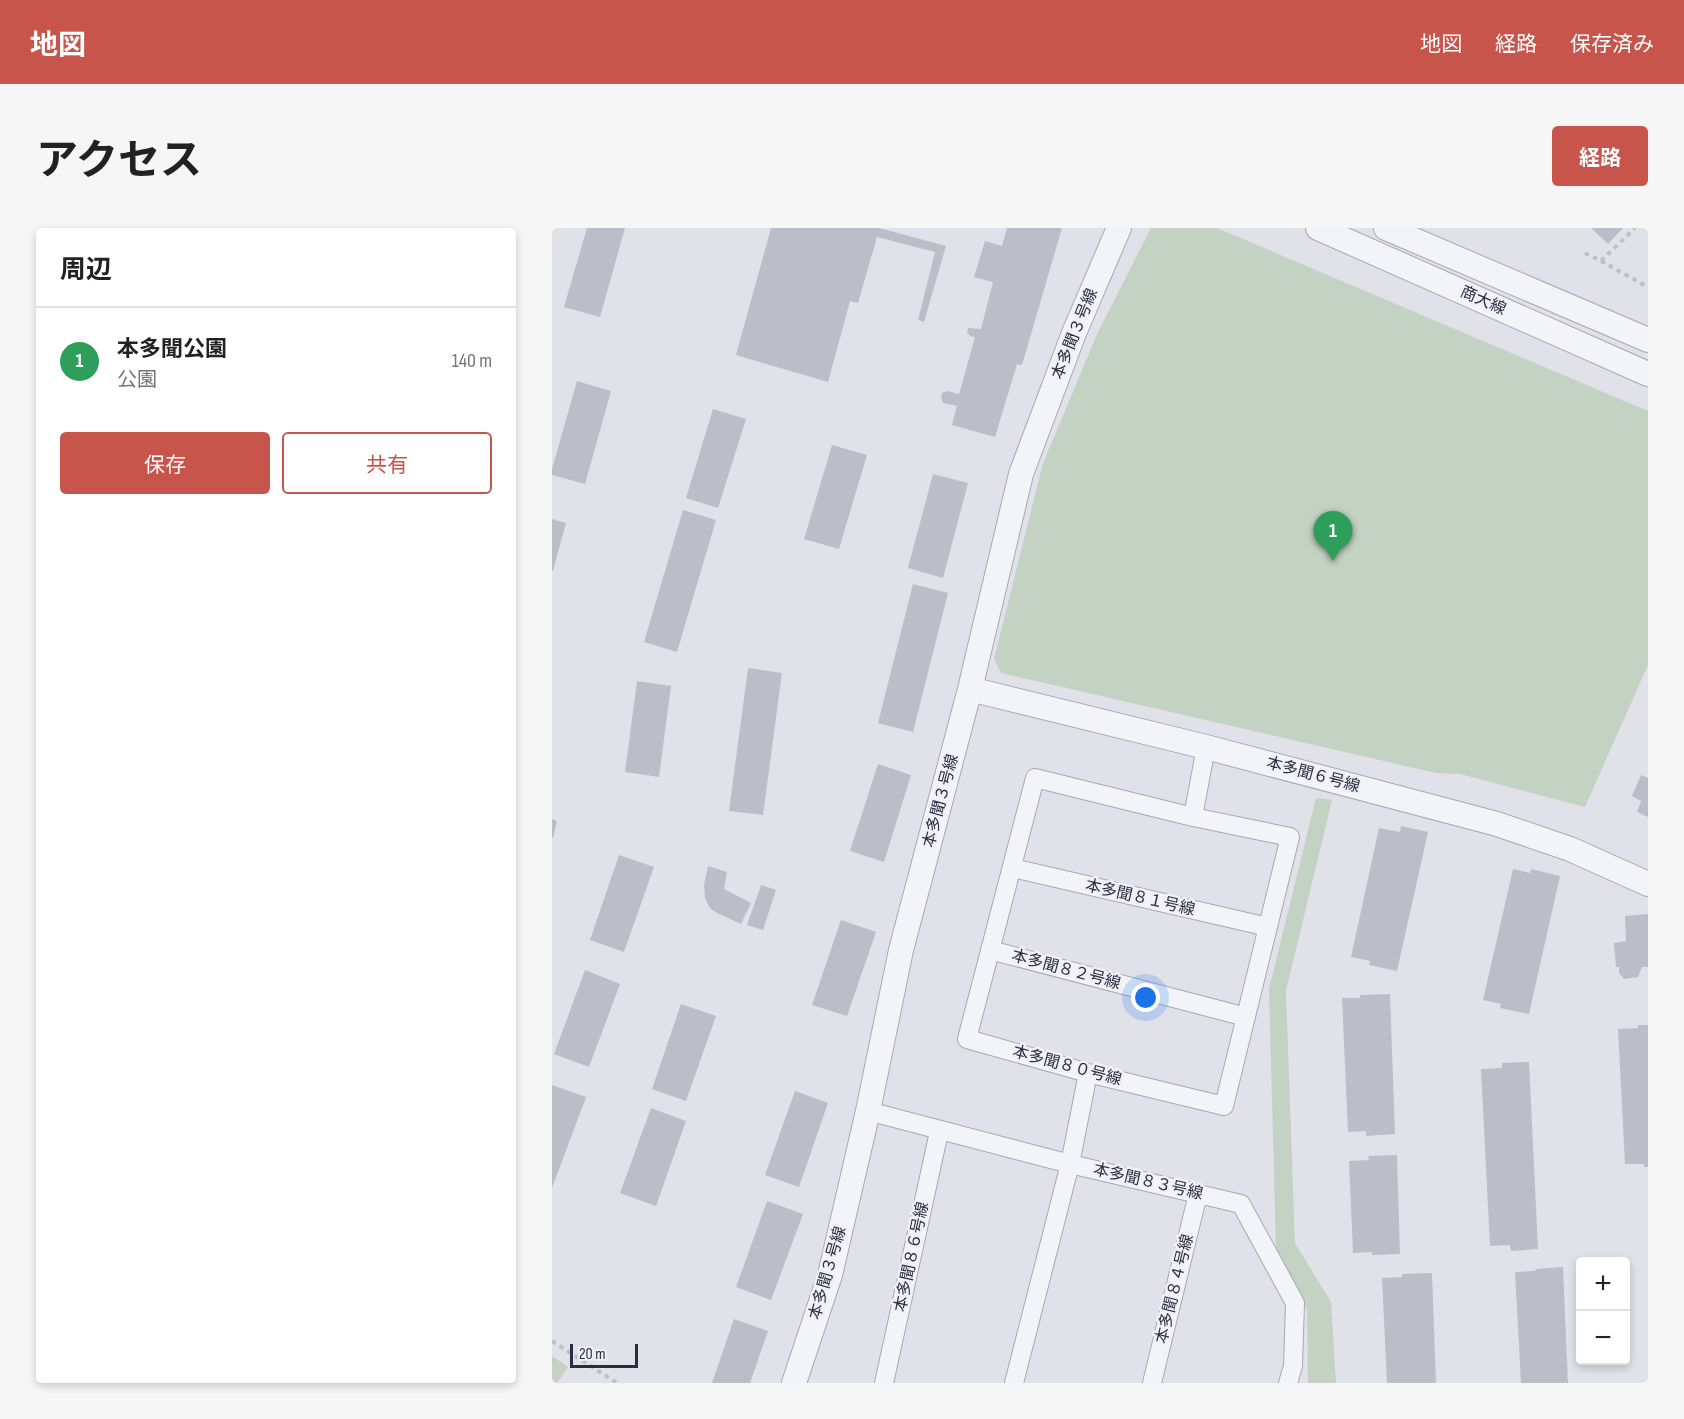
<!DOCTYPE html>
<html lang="ja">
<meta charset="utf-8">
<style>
:root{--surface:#fff;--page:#f6f6f6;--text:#222;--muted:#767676;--line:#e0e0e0;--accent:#c8554c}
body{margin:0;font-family:"Sofia Sans Condensed","Noto Sans JP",sans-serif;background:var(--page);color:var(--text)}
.controls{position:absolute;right:18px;bottom:18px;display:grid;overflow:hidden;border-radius:6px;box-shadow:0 3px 9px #0003}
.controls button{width:54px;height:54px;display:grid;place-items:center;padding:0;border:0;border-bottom:2px solid var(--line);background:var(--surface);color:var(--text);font:30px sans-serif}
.scale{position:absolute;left:18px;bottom:15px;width:68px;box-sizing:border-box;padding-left:6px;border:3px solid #2a2d40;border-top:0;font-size:16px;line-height:21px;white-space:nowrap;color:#2a2d40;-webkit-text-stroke:4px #f0f1f6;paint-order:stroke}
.you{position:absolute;left:594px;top:770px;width:21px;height:21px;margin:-15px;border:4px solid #fff;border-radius:50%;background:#1a73e8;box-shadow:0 0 0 9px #1a73e833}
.badge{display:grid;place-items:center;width:39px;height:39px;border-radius:50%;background:var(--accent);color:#fff;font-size:20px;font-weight:700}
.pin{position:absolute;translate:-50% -50px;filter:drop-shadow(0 2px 3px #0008)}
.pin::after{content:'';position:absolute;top:32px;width:21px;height:18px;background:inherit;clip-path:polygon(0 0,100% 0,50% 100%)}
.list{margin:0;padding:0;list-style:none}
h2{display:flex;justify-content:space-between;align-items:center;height:78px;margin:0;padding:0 24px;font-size:26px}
h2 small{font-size:20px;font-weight:400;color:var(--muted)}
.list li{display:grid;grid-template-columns:39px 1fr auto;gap:18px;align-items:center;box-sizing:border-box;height:108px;padding:0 24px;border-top:2px solid var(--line)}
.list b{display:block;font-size:22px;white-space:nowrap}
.list p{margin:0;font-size:20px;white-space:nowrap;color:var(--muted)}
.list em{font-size:20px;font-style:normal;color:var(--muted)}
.actions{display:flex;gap:12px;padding:18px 24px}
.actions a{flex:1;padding:14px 0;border:2px solid var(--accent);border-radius:6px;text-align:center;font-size:21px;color:var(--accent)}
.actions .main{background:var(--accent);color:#fff}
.map{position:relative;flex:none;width:1096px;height:1155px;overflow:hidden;border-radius:6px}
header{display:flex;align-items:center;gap:36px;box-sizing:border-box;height:84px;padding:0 30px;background:var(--accent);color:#fff}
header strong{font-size:28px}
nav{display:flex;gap:33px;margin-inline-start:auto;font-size:21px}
.intro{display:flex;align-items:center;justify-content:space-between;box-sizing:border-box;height:144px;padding:0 36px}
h1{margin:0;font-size:42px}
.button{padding:15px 27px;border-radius:6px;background:var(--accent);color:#fff;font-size:21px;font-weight:700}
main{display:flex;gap:36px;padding:0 36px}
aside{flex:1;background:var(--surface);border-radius:6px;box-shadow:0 3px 9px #0003}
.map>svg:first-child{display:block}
.green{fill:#c3d2c2}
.building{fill:#bbbdc8}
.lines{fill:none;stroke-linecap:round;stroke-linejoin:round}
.minor-casing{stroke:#a6a8b3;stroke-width:20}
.tertiary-casing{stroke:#a6a8b3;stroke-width:26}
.path{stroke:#bfc0c7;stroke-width:4;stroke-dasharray:4.5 4.5;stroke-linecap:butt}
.minor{stroke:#f3f4f7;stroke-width:18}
.tertiary{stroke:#f3f4f7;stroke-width:24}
.labels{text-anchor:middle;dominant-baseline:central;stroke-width:5;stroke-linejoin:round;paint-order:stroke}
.street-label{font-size:16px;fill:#2a2d40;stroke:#f0f1f6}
</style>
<header>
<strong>地図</strong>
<nav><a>地図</a><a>経路</a><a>保存済み</a></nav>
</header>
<div class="intro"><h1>アクセス</h1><a class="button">経路</a></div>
<main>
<aside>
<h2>周辺<small></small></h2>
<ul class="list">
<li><span class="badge" style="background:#2e9e5b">1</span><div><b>本多聞公園</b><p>公園</p></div><em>140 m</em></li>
</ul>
<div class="actions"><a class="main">保存</a><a>共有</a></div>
</aside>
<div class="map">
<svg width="1096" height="1155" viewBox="0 0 1096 1155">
<rect width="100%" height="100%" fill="#e1e2e9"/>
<path class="green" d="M599,0H665L1096,183V437L1033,579L908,546L884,545L449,445L442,431L491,235L546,104Z
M764,570L780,572L734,763L743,1015L779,1074L784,1155H756L755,1081L724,1022L717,761Z
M0,1128L16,1139L5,1155H0Z"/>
<path class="building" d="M35,0H73L48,89L12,79Z
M219,0H327L394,18L372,94L366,92L383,24L325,9L306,75L298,73L276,154L184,127Z
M455,0H510L470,137L465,136L443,209L400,197L405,178L391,175L389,169L390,165L395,163L407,166L423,109L418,108L415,104L416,100L429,101L441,54L422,49L433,13L450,18Z
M1039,0H1071L1056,16Z
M25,153L59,163L33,256L0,247V241Z
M161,181L194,191L166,280L134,270Z
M280,217L315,227L287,321L252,311Z
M381,246L416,255L391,350L356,340Z
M131,282L164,292L125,424L92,414Z
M0,291L14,295L1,343H0Z
M361,356L396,365L361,504L326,495Z
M196,440L230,445L211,587L177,583Z
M85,453L119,458L107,549L73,544Z
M326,536L359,547L332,634L298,623Z
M1089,547L1096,550V589L1085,584L1089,573L1080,568Z
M0,591L5,593L1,610H0Z
M849,598L876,604L845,743L817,737L818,733L799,729L827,600L848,604Z
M67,627L102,639L72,724L38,712Z
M156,638L175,644L172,661L199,675L189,696L165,685L158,680L153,670L152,657Z
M961,641L978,645L979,641L1008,648L977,786L948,780L949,776L931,772Z
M209,657L224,662L211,702L195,697Z
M1096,686V739H1090L1086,749L1072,751L1067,745V739H1064L1062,715L1074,713L1073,688Z
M289,692L324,704L295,788L260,777Z
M33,742L68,756L37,839L2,826Z
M838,766L843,906L814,908V903L796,904L790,770H808V767Z
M129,776L164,788L134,873L100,861Z
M1086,797H1096V939H1092V936H1073L1066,801L1086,800Z
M977,834L986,1021L959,1023L958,1017L938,1018L929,841L950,840V835Z
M0,857L34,869L0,960Z
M243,863L276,875L247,959L213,947Z
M99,880L134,893L104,978L68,965Z
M845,927L848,1026L820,1027V1024L801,1025L797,933L817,932L816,928Z
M215,973L251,986L219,1072L184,1059Z
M1011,1039L1016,1155H969L963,1044L983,1043L984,1041Z
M880,1045L884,1155H835L830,1050L850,1049V1046Z
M182,1091L216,1103L198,1155H160Z"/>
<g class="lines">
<defs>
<path id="minor" d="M641,589L483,550L415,811L536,845L672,878L738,609L641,589L654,519
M461,640L716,699
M438,722L694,789
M316,883L518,936L689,976L743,1075L741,1138L736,1155
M332,1155L387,904
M462,1155L518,936L536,845
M600,1155L646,966"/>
<path id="tertiary" d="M766,0L1096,146
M834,0L1096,112
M418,461L654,519L945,596L1018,621L1096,656
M242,1155L278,1047L316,883L349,722L418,461L469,246L522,105L567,0"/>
</defs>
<use href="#minor" class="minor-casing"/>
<use href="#tertiary" class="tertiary-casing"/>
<path class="path" d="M1033,25L1049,33L1083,0
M1049,33L1096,59
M0,1113L65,1155"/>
<use href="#minor" class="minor"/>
<use href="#tertiary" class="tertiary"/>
</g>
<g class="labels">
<g class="street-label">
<text transform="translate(931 73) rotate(24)">商大線</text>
<text transform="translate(523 106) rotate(-68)">本多聞３号線</text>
<text transform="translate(761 547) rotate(15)">本多聞６号線</text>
<text transform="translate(389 573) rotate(-75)">本多聞３号線</text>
<text transform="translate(588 670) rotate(13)">本多聞８１号線</text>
<text transform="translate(514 742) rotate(15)">本多聞８２号線</text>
<text transform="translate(515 838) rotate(15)">本多聞８０号線</text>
<text transform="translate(596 954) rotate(13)">本多聞８３号線</text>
<text transform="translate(360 1029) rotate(-78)">本多聞８６号線</text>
<text transform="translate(276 1045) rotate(-74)">本多聞３号線</text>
<text transform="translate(623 1061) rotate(-76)">本多聞８４号線</text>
</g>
</g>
</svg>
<div class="controls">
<button>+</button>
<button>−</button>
</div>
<div class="scale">20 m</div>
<div class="you"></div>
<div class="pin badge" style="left:781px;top:333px;background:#2e9e5b">1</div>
</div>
</main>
